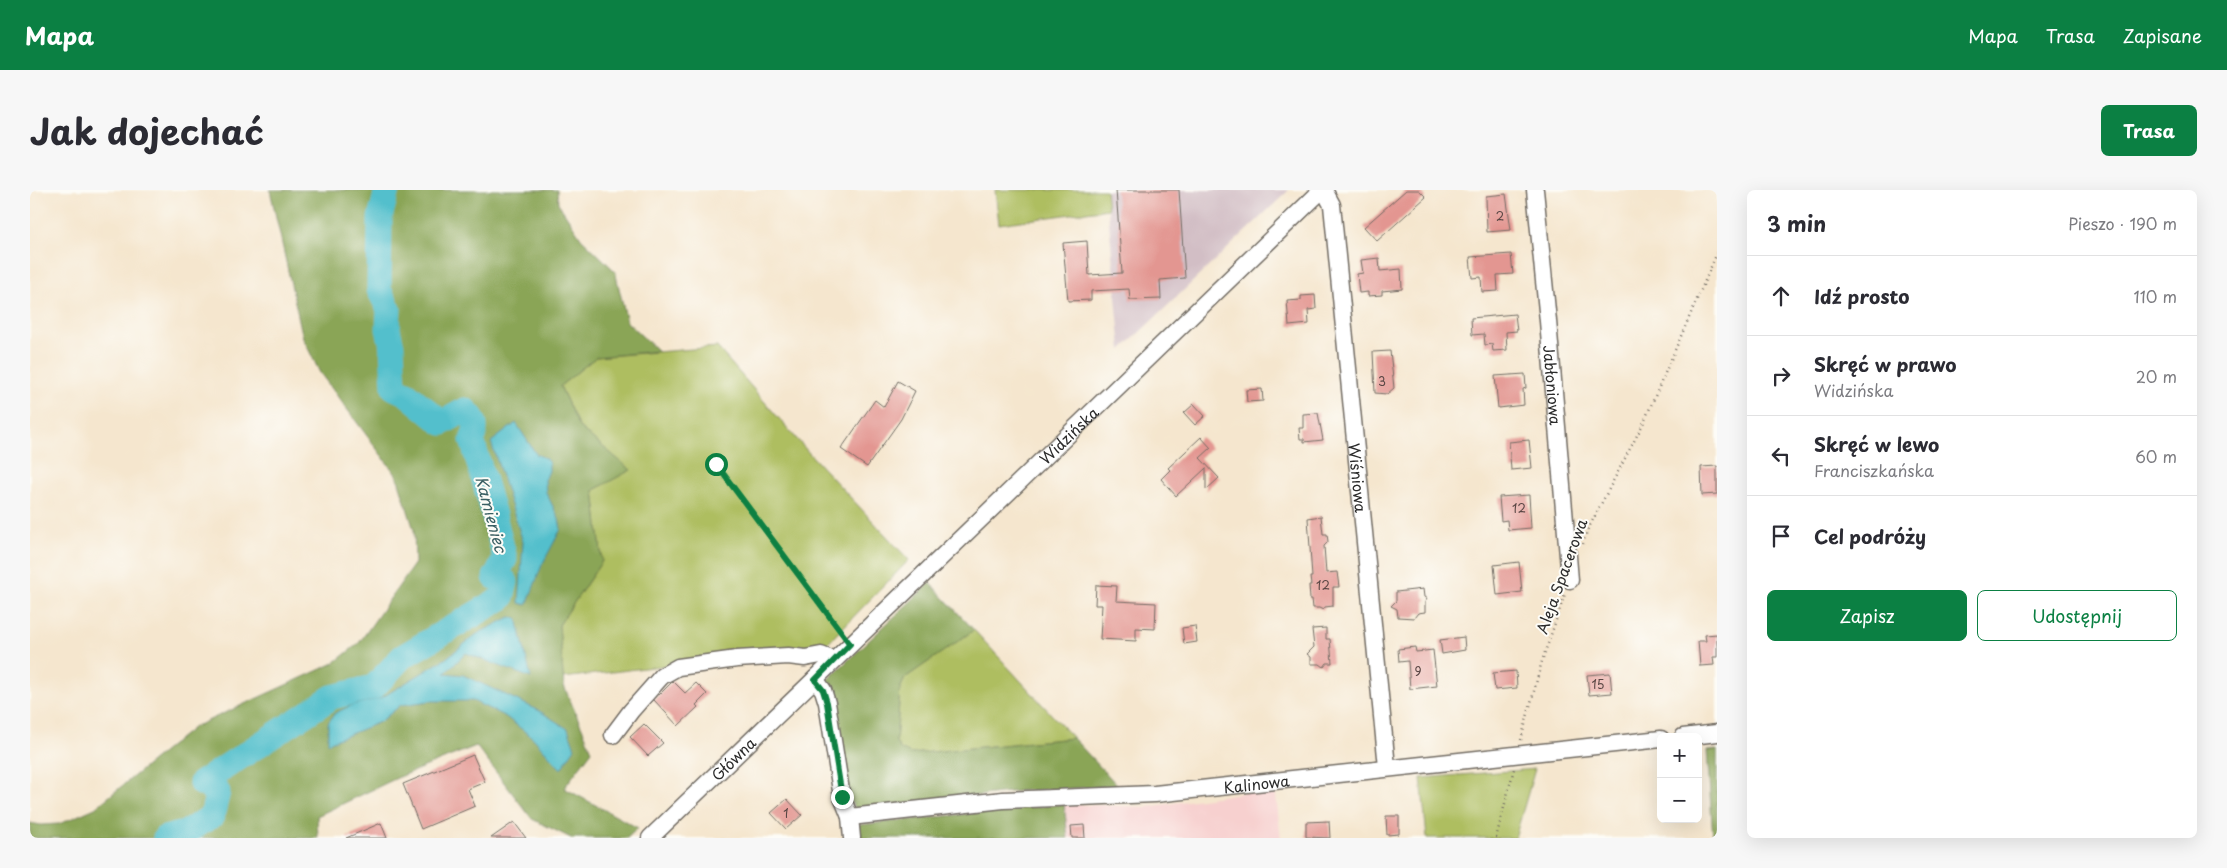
<!DOCTYPE html>
<html lang="pl">
<meta charset="utf-8">
<style>
:root{--surface:#fff;--page:#f7f7f7;--text:#2b2b33;--muted:#7c7c81;--line:#e1e1e2;--accent:#0b8043}
body{margin:0;font-family:"Playpen Sans",sans-serif;background:var(--page);color:var(--text)}
.controls{position:absolute;right:15px;bottom:15px;display:grid;overflow:hidden;border-radius:8px;box-shadow:0 5px 20px #0002}
.controls button{width:45px;height:45px;display:grid;place-items:center;padding:0;border:0;border-bottom:1px solid var(--line);background:var(--surface);color:var(--text);font:25px sans-serif}
.stop{position:absolute;width:15px;height:15px;margin:-11px;border:4px solid #0b8043;border-radius:50%;background:#fff}
.stop.end{background:#0b8043;border-color:#fff;box-shadow:0 1px 5px #0008}
.list{margin:0;padding:0;list-style:none}
h2{display:flex;justify-content:space-between;align-items:center;height:65px;margin:0;padding:0 20px;font-size:21px}
h2 small{font-size:16px;font-weight:400;color:var(--muted)}
.list li{display:grid;grid-template-columns:32px 1fr auto;gap:15px;align-items:center;box-sizing:border-box;height:80px;padding:0 20px;border-top:1px solid var(--line)}
.list b{display:block;font-size:19px;white-space:nowrap}
.list p{margin:0;font-size:16px;white-space:nowrap;color:var(--muted)}
.list em{font-size:16px;font-style:normal;color:var(--muted)}
.actions{display:flex;gap:10px;padding:15px 20px}
.actions a{flex:1;padding:11px 0;border:1px solid var(--accent);border-radius:8px;text-align:center;font-size:18px;color:var(--accent)}
.actions .main{background:var(--accent);color:#fff}
.icon{flex:none;width:28px;height:28px;fill:none;stroke:currentColor;stroke-width:2;stroke-linecap:round;stroke-linejoin:round}
.map{position:relative;flex:none;width:1687px;height:648px;overflow:hidden;border-radius:8px}
header{display:flex;align-items:center;gap:30px;box-sizing:border-box;height:70px;padding:0 25px;background:var(--accent);color:#fff}
header strong{font-size:24px}
nav{display:flex;gap:28px;margin-inline-start:auto;font-size:18px}
.intro{display:flex;align-items:center;justify-content:space-between;box-sizing:border-box;height:120px;padding:0 30px}
h1{margin:0;font-size:35px}
.button{padding:12px 22px;border-radius:8px;background:var(--accent);color:#fff;font-size:18px;font-weight:700}
main{display:flex;gap:30px;padding:0 30px}
aside{flex:1;background:var(--surface);border-radius:8px;box-shadow:0 5px 20px #0002}
.map>svg:first-child{display:block}
.built{fill:#f7d0cf}
.industrial{fill:#d2bec5}
.green{fill:#aebe61;stroke:#6c7446}
.forest{fill:#8aa557;stroke:#5a6841}
.water{fill:#53bfcc;stroke:#3f757c}
.lines{fill:none;stroke-linecap:round;stroke-linejoin:round}
.river{stroke:#53bfcc;stroke-width:25}
.building{fill:#e39691}
.minor-casing{stroke:#726c64;stroke-width:19}
.path{stroke:#726c64;stroke-width:2.5;stroke-dasharray:1 4;stroke-linecap:butt}
.minor{stroke:#fff;stroke-width:16}
.route{stroke:#0b8043;stroke-width:6}
.labels{text-anchor:middle;dominant-baseline:central;stroke-width:4;stroke-linejoin:round;paint-order:stroke}
.number-label{font-size:12px;fill:#594644}
.street-label{font-size:15px;fill:#2b2b2b;stroke:#fdfcf7}
.water-label{font-size:16px;font-style:italic;fill:#395f63;stroke:#fdfcf7}
</style>
<header>
<strong>Mapa</strong>
<nav><a>Mapa</a><a>Trasa</a><a>Zapisane</a></nav>
</header>
<div class="intro"><h1>Jak dojechać</h1><a class="button">Trasa</a></div>
<main>
<div class="map">
<svg width="1687" height="648" viewBox="0 0 1687 648">
<rect width="100%" height="100%" fill="#fdfcf7"/>
<filter id="ink" filterUnits="userSpaceOnUse"><feTurbulence type="fractalNoise" baseFrequency=".02" numOctaves="2"/><feDisplacementMap in="SourceGraphic" scale="10" xChannelSelector="R" yChannelSelector="G"/><feConvolveMatrix kernelMatrix="1 2 1 2 8 2 1 2 1" color-interpolation-filters="sRGB"/></filter>
<filter id="wash" filterUnits="userSpaceOnUse"><feTurbulence type="fractalNoise" baseFrequency=".0096" numOctaves="4" result="noise"/><feDisplacementMap in="SourceGraphic" scale="20" xChannelSelector="R" yChannelSelector="G"/><feGaussianBlur stdDeviation="1.12" result="paint"/><feColorMatrix in="noise" values="0 0 0 0 0 0 0 0 0 0 0 0 0 0 0 0 0 1.4 0 .05"/><feComposite in="paint" operator="in"/></filter>
<g filter="url(#wash)">
<rect width="100%" height="100%" fill="#f5e6ce"/>
<path class="built" d="M1245,598L1251,648H1038L1034,614L1117,617Z"/>
<path class="industrial" d="M1076,0H1259L1091,160Z"/>
<path class="green" d="M965,0H1076L1078,19L969,34Z
M687,157L779,263L879,370L795,456L533,488L529,435L572,371L564,300L600,280L549,237L530,196L566,167Z
M944,440L1043,548L881,564L870,559L866,552L870,499L875,488Z
M1505,579L1485,648H1397L1391,588Z"/>
<path class="forest" d="M240,0H527L528,13L551,48L585,81L597,132L628,161L566,167L530,196L549,237L601,280L564,300L572,371L529,435L534,496L562,561L534,598L608,638L597,648H541L502,629L446,556L367,588L287,626L288,648H0V633L11,635L29,634L65,618L164,537L304,473L329,453L385,373L384,340L367,286L290,183L273,148Z
M900,393L944,440L875,488L870,499L866,552L870,559L881,564L1043,548L1088,596L989,601L826,619L820,611L805,507L796,491Z
M1687,560V648H1683L1677,561Z
M1034,614L1038,648H829L828,635Z"/>
<path class="water" d="M486,233L506,264L515,268L519,273V281L515,290L516,302L529,329L531,339L512,375L497,415L489,413L493,352L461,252Z
M480,427L487,428L501,488L436,463L415,483L433,485L508,520L538,539L545,558L531,579L503,548L476,527L443,511H400L371,515L350,532L298,553V533L305,523L322,515L351,508L415,469L447,444Z"/>
<g class="lines">
<path class="river" d="M135,648L155,643L182,626L188,602L171,593L302,507L344,497L372,467L472,408L476,392L465,387L475,369L464,325L442,250C448,237 446,229 435,220L412,233L377,204L364,198L362,156L358,139L359,119L349,100L350,28L357,0"/>
</g>
<g id="blocks">
<path class="building" d="M1086,0H1149L1155,88L1130,90L1131,109L1100,110L1099,99L1061,101V110L1038,111L1033,53L1057,51L1059,85L1092,83Z
M1376,0H1389L1396,7L1347,51L1334,37Z
M1476,4L1481,40L1457,42L1456,6Z
M1481,64L1483,84L1467,85L1468,101L1452,102L1451,87L1442,88L1440,67Z
M1349,68L1350,81L1371,79L1372,99L1352,101V105L1338,106V102L1329,103L1327,84L1333,83L1331,70Z
M1285,105L1286,119L1278,120L1279,134L1259,136L1257,111L1271,110V106Z
M1485,124L1487,141L1476,142L1477,160L1463,161L1462,154L1455,155L1454,144L1442,145L1441,128Z
M1360,161L1364,198L1357,204L1345,203L1343,162Z
M1495,184L1496,198L1493,199L1494,215L1468,218L1465,186Z
M868,191L885,201L871,229L837,277L811,259L845,210L854,217Z
M1232,199L1233,211L1217,212L1216,200Z
M1164,214L1175,226L1165,235L1154,223Z
M1288,223L1293,250L1274,252V249H1270L1269,238H1273V224Z
M1171,247L1181,258L1170,268L1189,288L1176,300V278L1146,306L1131,289L1140,280L1138,278Z
M1499,250L1502,278L1481,280L1479,252Z
M1687,276V304L1672,305L1671,277Z
M1499,305L1501,338L1478,340L1477,330L1471,331L1469,307Z
M1291,326L1293,344H1297L1298,352L1294,356L1296,383L1307,382L1309,397H1303V416L1295,417L1293,420L1289,418H1283L1282,409H1280L1279,395H1281L1280,387H1282L1278,328Z
M1489,372L1492,402L1467,405L1464,375Z
M1066,395L1087,396L1086,411L1126,413L1125,439L1106,438V451L1070,449L1072,415H1065Z
M1393,399L1394,407L1397,409L1395,412V422L1388,423L1384,428L1368,427L1367,419L1361,416L1366,411V402Z
M1165,436L1167,452L1154,454L1152,438Z
M1296,438V449H1300L1302,473H1297L1294,477L1290,474H1281V467L1277,464L1284,457L1282,439Z
M1687,444V467H1683L1684,475L1670,476L1668,451H1676L1675,445Z
M1434,447L1435,460L1412,464L1410,450Z
M1385,457L1386,462L1403,460L1407,496L1380,499L1378,471L1369,472L1368,459Z
M1486,481L1487,498L1465,500L1463,483Z
M1580,483L1582,503L1559,505L1557,485Z
M643,491L655,503L666,493L677,504L666,515L668,517L648,536L624,510Z
M614,534L633,553L618,566L600,547Z
M443,565L455,592L438,599L445,616L391,639L373,594Z
M757,609L772,625L756,639L741,623Z
M1356,626H1369V644L1357,645Z
M1299,631L1300,648L1276,647V632Z
M484,632L496,648H461Z
M351,633L357,648H316Z
M1054,635L1055,648H1042L1041,636Z"/>
</g>
</g>
<g filter="url(#ink)">
<use href="#blocks" fill-opacity="0" stroke="#726c64" stroke-width="1"/>
<g class="lines">
<defs>
<g id="minor">
<path id="s1" d="M1294,0L1302,15L1357,577"/>
<path id="s2" d="M1505,0L1518,131L1540,390"/>
<path d="M785,489L793,500L797,513L812,607L820,627L822,648"/>
<path d="M583,545L601,521L632,486L648,477L707,469L758,466L775,468L791,465L804,470"/>
<path d="M1653,547L1687,543"/>
<path id="s3" d="M820,627L973,610L1125,604L1631,549"/>
<path id="s4" d="M620,648L1292,0"/>
</g>
</defs>
<use href="#minor" class="minor-casing"/>
<path class="path" d="M686,274L811,443
M1553,354L1557,341L1613,234L1687,63
M1491,550L1512,471L1535,404
M1466,648L1484,579"/>
<use href="#minor" class="minor"/>
</g>
</g>
<g class="lines" filter="url(#ink)">
<path class="route" d="M686,274L820,454L785,490L793,500L797,513L812,607"/>
</g>
<g class="labels">
<g class="number-label">
<text x="1470" y="26">2</text>
<text x="1352" y="191">3</text>
<text x="1489" y="318">12</text>
<text x="1293" y="395">12</text>
<text x="1388" y="481">9</text>
<text x="1568" y="494">15</text>
<text x="756" y="623">1</text>
</g>
<g class="street-label">
<text stroke="none"><textPath href="#s2" startOffset="196">Jabłoniowa</textPath></text>
<text stroke="none"><textPath href="#s4" startOffset="581">Widzińska</textPath></text>
<text stroke="none"><textPath href="#s1" startOffset="291">Wiśniowa</textPath></text>
<text transform="translate(1531 386) rotate(-70)">Aleja Spacerowa</text>
<text stroke="none"><textPath href="#s4" startOffset="115">Główna</textPath></text>
<text stroke="none"><textPath href="#s3" startOffset="408">Kalinowa</textPath></text>
</g>
<g class="water-label">
<text transform="translate(462 324) rotate(75)">Kamieniec</text>
</g>
</g>
</svg>
<div class="controls">
<button>+</button>
<button>−</button>
</div>
<div class="stop" style="left:686px;top:274px"></div>
<div class="stop end" style="left:812px;top:607px"></div>
</div>
<aside>
<h2>3 min<small>Pieszo · 190 m</small></h2>
<ul class="list">
<li><svg class="icon" aria-label="ahead" viewBox="0 0 24 24"><path d="M12 20V5M6 11l6-6 6 6"/></svg><div><b>Idź prosto</b></div><em>110 m</em></li>
<li><svg class="icon" aria-label="right" viewBox="0 0 24 24"><path d="M7 20v-9h11M14 6l5 5-5 5"/></svg><div><b>Skręć w prawo</b><p>Widzińska</p></div><em>20 m</em></li>
<li><svg class="icon" aria-label="left" viewBox="0 0 24 24"><path d="M17 20v-9H6M10 6l-5 5 5 5"/></svg><div><b>Skręć w lewo</b><p>Franciszkańska</p></div><em>60 m</em></li>
<li><svg class="icon" aria-label="arrive" viewBox="0 0 24 24"><path d="M6 21V4h12l-3 4 3 4H6"/></svg><div><b>Cel podróży</b></div></li>
</ul>
<div class="actions"><a class="main">Zapisz</a><a>Udostępnij</a></div>
</aside>
</main>
